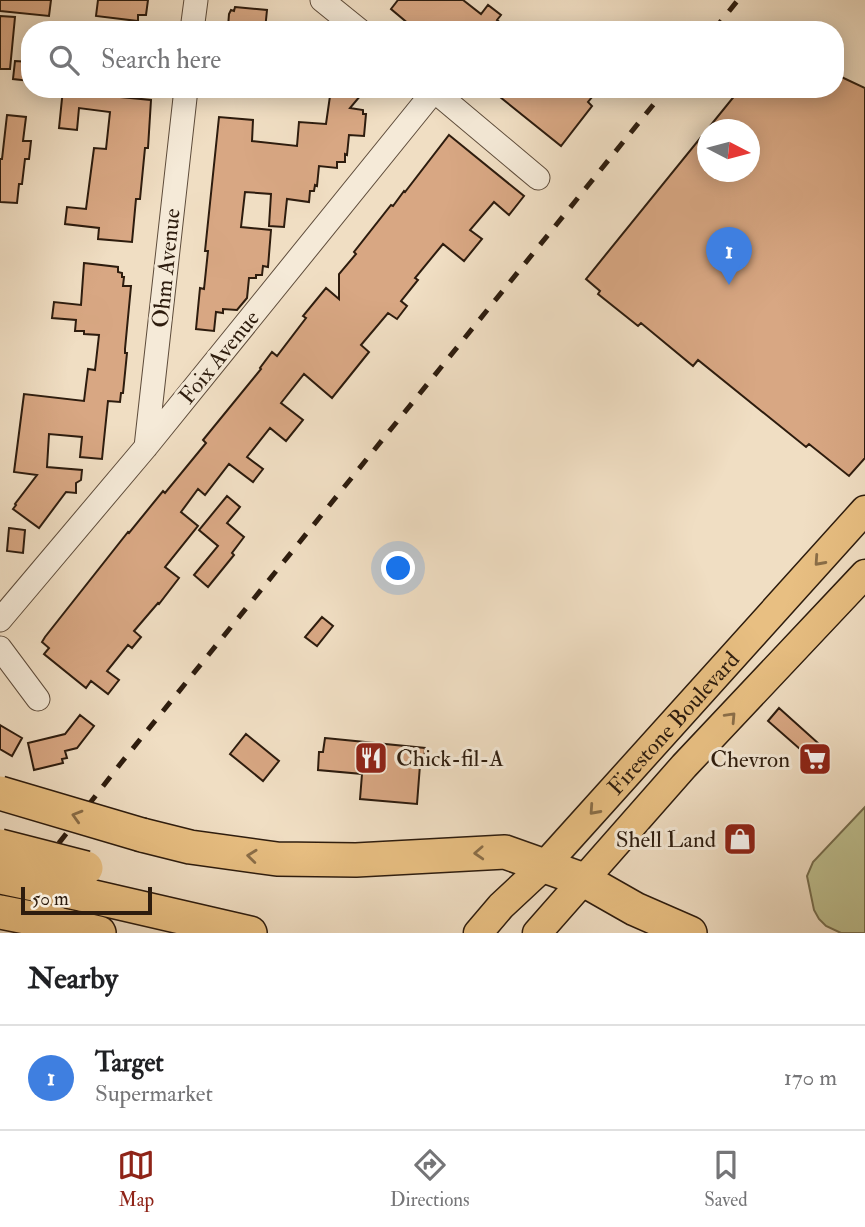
<!DOCTYPE html>
<style>
:root{--surface:#fff;--page:#f2f2f2;--text:#202124;--muted:#757577;--line:#e0e0e0;--accent:#8f2418}
body{margin:0;font-family:"IM FELL Double Pica",serif;background:var(--page);color:var(--text)}
.compass{position:absolute;left:697px;top:119px;width:63px;height:63px;border-radius:50%;background:var(--surface);box-shadow:0 4px 18px #0003;rotate:96deg}
.scale{position:absolute;left:21px;bottom:18px;width:131px;box-sizing:border-box;padding-left:7px;border:4px solid #2d1c0e;border-top:0;font-size:19px;line-height:24px;white-space:nowrap;color:#2d1c0e;-webkit-text-stroke:5px #f5ead8;paint-order:stroke}
.you{position:absolute;left:399px;top:569px;width:24px;height:24px;margin:-18px;border:5px solid #fff;border-radius:50%;background:#1a73e8;box-shadow:0 0 0 10px #1a73e833}
.badge{display:grid;place-items:center;width:46px;height:46px;border-radius:50%;background:var(--accent);color:#fff;font-size:23px;font-weight:700}
.pin{position:absolute;translate:-50% -58px;filter:drop-shadow(0 2px 4px #0008)}
.pin::after{content:'';position:absolute;top:37px;width:24px;height:21px;background:inherit;clip-path:polygon(0 0,100% 0,50% 100%)}
.list{margin:0;padding:0;list-style:none}
h2{display:flex;justify-content:space-between;align-items:center;height:91px;margin:0;padding:0 28px;font-size:30px}
h2 small{font-size:23px;font-weight:400;color:var(--muted)}
.list li{display:grid;grid-template-columns:46px 1fr auto;gap:21px;align-items:center;box-sizing:border-box;height:105px;padding:0 28px;border-top:2px solid var(--line)}
.list b{display:block;font-size:26px;white-space:nowrap}
.list p{margin:0;font-size:23px;white-space:nowrap;color:var(--muted)}
.list em{font-size:23px;font-style:normal;color:var(--muted)}
.icon{flex:none;width:38px;height:38px;fill:none;stroke:currentColor;stroke-width:2;stroke-linecap:round;stroke-linejoin:round}
.map{position:relative;flex:none;width:865px;height:933px;overflow:hidden}
.search{position:absolute;background:var(--surface);box-shadow:0 4px 18px #0003;left:21px;right:21px;top:21px;height:77px;display:flex;align-items:center;gap:18px;box-sizing:border-box;padding:0 24px;border-radius:28px;color:var(--muted);font-size:26px}
.sheet{height:196px;background:var(--surface)}
nav{display:flex;justify-content:space-around;align-items:center;box-sizing:border-box;height:98px;border-top:2px solid var(--line);background:var(--surface);font-size:19px;color:var(--muted)}
nav a{display:grid;justify-items:center;gap:4px}
nav .on{color:var(--accent)}
.map>svg:first-child{display:block}
.green{fill:#bec090;stroke:#766e4f;stroke-width:2}
.building{fill:#d8a783;stroke:#2d1c0e;stroke-width:2;fill-rule:evenodd}
.lines{fill:none;stroke-linecap:round;stroke-linejoin:round}
.minor-casing{stroke:#5e4c3b;stroke-width:25}
.major-casing{stroke:#2d1c0e;stroke-width:31}
.highway-casing{stroke:#2d1c0e;stroke-width:36}
.minor{stroke:#f5ead8;stroke-width:23}
.major{stroke:#e8bf82;stroke-width:28}
.highway{stroke:#e8bf82;stroke-width:33}
.rail{stroke:#2d1c0e;stroke-width:5;stroke-dasharray:12 12;stroke-linecap:butt}
.highway-bridge-casing{stroke:#2d1c0e;stroke-width:36;stroke-linecap:butt}
.highway-bridge{stroke:#e8bf82;stroke-width:33}
.oneway{stroke:#8a6e48}
.labels{text-anchor:middle;dominant-baseline:central;stroke-width:6;stroke-linejoin:round;paint-order:stroke}
.street-label{font-size:23px;fill:#2d1c0e;stroke:#f5ead8}
.poi-label{font-size:23px;fill:#2d1c0e;stroke:#f5ead8;text-anchor:end}
</style>
<div class="map">
<svg width="865" height="933" viewBox="0 0 865 933">
<rect width="100%" height="100%" fill="#f0dec3"/>
<filter id="stains"><feTurbulence type="fractalNoise" baseFrequency=".00286" numOctaves="4"/><feColorMatrix values="0 0 0 0 .2 0 0 0 0 .09 0 0 0 0 .02 0 0 0 .5 -.17"/></filter>
<radialGradient id="worn" r=".72"><stop offset=".6" stop-color="#630" stop-opacity="0"/><stop offset="1" stop-color="#630" stop-opacity=".3"/></radialGradient>
<path class="green" d="M865,807V933H841L826,926L819,919L814,910L807,876L813,862Z"/>
<path class="building" d="M0,0H51L49,16L0,11Z
M98,0H148L146,15H138V21L96,16Z
M398,0H463L481,14L488,5L501,15L497,20L509,30H416L391,9Z
M235,7L267,10L265,30L228,27L229,14L231,10L234,11Z
M0,16L15,17L10,69H0Z
M15,61L30,62V81L13,79Z
M835,74L865,88V458L849,476L809,444L806,447L698,360L693,366L641,323L638,326L598,294L600,291L586,279L740,89H835ZM708,130H750V172H708Z
M63,89H122L121,97L151,100L148,148H145L140,199H136L132,242L98,239L99,228L65,224L67,207L86,209L94,148L106,149L110,112L79,108L77,130L59,128Z
M331,89H366L350,108L363,110V114H366L364,136L349,135L347,155L345,154V162H337V168L319,166L317,186L315,185L314,191H310L309,202L287,199L284,227L269,226L271,194L245,192L241,227L271,230L268,267L263,266L262,275H256V278H249L247,298L237,310L223,309V313L216,312L214,331L196,329L200,288L204,289L208,251H205L219,117L253,120L252,141L297,146L299,122L326,124Z
M490,89H583L592,97L588,102L592,106L561,146Z
M7,115L26,117L23,141H31L29,159H25L22,184H19L17,203L0,202V159H2Z
M449,135L524,196L509,215L494,202L470,230L482,239L464,261L443,244L415,278L418,280L401,301L407,306L397,319L388,313L361,345L369,352L332,398L304,374L281,403L303,420L286,441L270,428L247,457L263,469L253,482L229,464L205,495L198,489L181,512L198,526L165,567L179,578L159,604L158,603L134,631L141,637L132,648L128,645L107,671L119,680L108,694L91,681L86,688L44,654L49,648L42,642L45,637L128,532L129,533L163,491L165,493L206,443L203,440L261,369L260,368L272,352L277,356L306,318L303,316L326,288L339,299V274L356,254L354,252L391,205L393,206L404,191L405,192Z
M84,263L118,267V272L122,273V277H124L123,286H131L125,349V353H127L123,393H121L120,402L108,401L102,459L80,457L82,437L49,434L47,467L82,470L81,480L76,483V493L66,492L39,528L13,509L16,505L15,504L37,475L14,472L24,394L84,401L88,369L95,370L99,335L84,334V331H75L76,320L52,318L54,302L81,305Z
M227,496L240,507L227,523L244,537L232,553L234,555L208,587L194,575L218,546L199,530Z
M9,528L25,530L23,553L7,551Z
M322,617L333,626L317,646L305,637Z
M779,708L828,752L817,764L768,721Z
M80,715L94,726L77,748L65,751L67,758L62,759L63,763L34,770L28,743L65,734Z
M0,725L22,738L12,756L0,749Z
M246,734L279,761L263,781L230,754Z
M325,738L425,748L424,765H420L417,804L360,799L362,774L318,770L319,752H323Z"/>
<g class="lines">
<defs>
<path id="minor" d="M322,0L359,30
M192,30L196,0
M432,89L538,178
M146,447L186,89
M0,620L146,447L434,91
M0,648L38,699"/>
<g id="major">
<path id="s1" d="M478,933L501,906L545,865L865,510"/>
<path d="M537,933L684,766L865,574"/>
</g>
<path id="highway" d="M142,835L190,847L277,859L356,860L505,852L584,880L635,909L690,933
M81,894L250,933
M56,923L99,933"/>
</defs>
<use href="#minor" class="minor-casing"/>
<use href="#major" class="major-casing"/>
<use href="#highway" class="highway-casing"/>
<use href="#minor" class="minor"/>
<use href="#major" class="major"/>
<use href="#highway" class="highway"/>
<path class="rail" d="M714,30L738,0
M0,919L121,763L666,89"/>
<defs>
<path id="highway-bridge" d="M0,793L142,835
M0,846L86,868
M0,877L81,894
M0,912L56,923"/>
</defs>
<use href="#highway-bridge" class="highway-bridge-casing"/>
<use href="#highway-bridge" class="highway-bridge"/>
</g>
<defs><path id="oneway-chevron" d="M-2-3.5L2.5 0L-2 3.5" fill="none" stroke-width="1.6" stroke-linecap="round" stroke-linejoin="round" transform="scale(1.75)"/></defs>
<g class="oneway">
<use href="#oneway-chevron" transform="translate(819 561) rotate(132)"/>
<use href="#oneway-chevron" transform="translate(731 717) rotate(-47)"/>
<use href="#oneway-chevron" transform="translate(594 810) rotate(132)"/>
<use href="#oneway-chevron" transform="translate(77 816) rotate(-164)"/>
<use href="#oneway-chevron" transform="translate(479 853) rotate(177)"/>
<use href="#oneway-chevron" transform="translate(252 856) rotate(-174)"/>
</g>
<defs>
<symbol id="restaurant-square" viewBox="-11 -11 22 22"><rect x="-9" y="-9" width="18" height="18" rx="4" fill="#8f2418" stroke="#f5ead8"/><path d="M-5-6h1v4h1v-4h1v4h1v-4h1v5L-1.5 .5V6h-2V.5L-5-1ZM5-6V6H3V1.5H1.5Q1.5-4 5-6Z" fill="#fff"/></symbol>
<symbol id="supermarket-square" viewBox="-11 -11 22 22"><rect x="-9" y="-9" width="18" height="18" rx="4" fill="#8f2418" stroke="#f5ead8"/><path d="M-6-5.5h2.5l.6 2H6L4.5 2H-2.5L-4.4-4H-6ZM-1.5 3.2a1.3 1.3 0 1 0 .1 0ZM3 3.2a1.3 1.3 0 1 0 .1 0Z" fill="#fff"/></symbol>
<symbol id="shop-square" viewBox="-11 -11 22 22"><rect x="-9" y="-9" width="18" height="18" rx="4" fill="#8f2418" stroke="#f5ead8"/><path d="M-5-2.5h2.3a2.7 3.5 0 0 1 5.4 0H5L5.5 6h-11ZM-1.5-2.5h3a1.5 2.3 0 0 0-3 0Z" fill="#fff"/></symbol>
</defs>
<g fill-rule="evenodd">
<use href="#restaurant-square" x="352" y="739" width="38" height="38"/>
<use href="#supermarket-square" x="796" y="740" width="38" height="38"/>
<use href="#shop-square" x="721" y="820" width="38" height="38"/>
</g>
<g class="labels">
<g class="street-label">
<text transform="translate(166 268) rotate(-84)">Ohm Avenue</text>
<text transform="translate(219 357) rotate(-51)">Foix Avenue</text>
<text stroke="none"><textPath href="#s1" startOffset="287">Firestone Boulevard</textPath></text>
</g>
<g class="poi-label">
<text x="396" y="758" text-anchor="start">Chick-fil-A</text>
<text x="790" y="759">Chevron</text>
<text x="716" y="839">Shell Land</text>
</g>
</g>
<rect width="100%" height="100%" filter="url(#stains)"/>
<rect width="100%" height="100%" fill="url(#worn)"/>
</svg>
<svg class="compass" viewBox="-18 -18 36 36"><path d="M0-13l5 13h-10z" fill="#e53935"/><path d="M0 13l5-13h-10z" fill="#757577"/></svg>
<div class="scale">50 m</div>
<div class="you"></div>
<div class="pin badge" style="left:729px;top:285px;background:#3f7fe0">1</div>
<div class="search"><svg class="icon" aria-label="search" viewBox="0 0 24 24"><circle cx="10" cy="10" r="6"/><path d="M15 15l6 6"/></svg>Search here</div>
</div>
<section class="sheet">
<h2>Nearby<small></small></h2>
<ul class="list">
<li><span class="badge" style="background:#3f7fe0">1</span><div><b>Target</b><p>Supermarket</p></div><em>170 m</em></li>
</ul>
</section>
<nav>
<a class="on"><svg class="icon" aria-label="map" viewBox="0 0 24 24"><path d="M3 6l6-2 6 2 6-2v14l-6 2-6-2-6 2zM9 4v14M15 6v14"/></svg>Map</a>
<a><svg class="icon" aria-label="directions" viewBox="0 0 24 24"><path d="M12 3l9 9-9 9-9-9zM9 14v-3h6M13 9l2 2-2 2"/></svg>Directions</a>
<a><svg class="icon" aria-label="saved" viewBox="0 0 24 24"><path d="M7 4h10v16l-5-4-5 4z"/></svg>Saved</a>
</nav>
